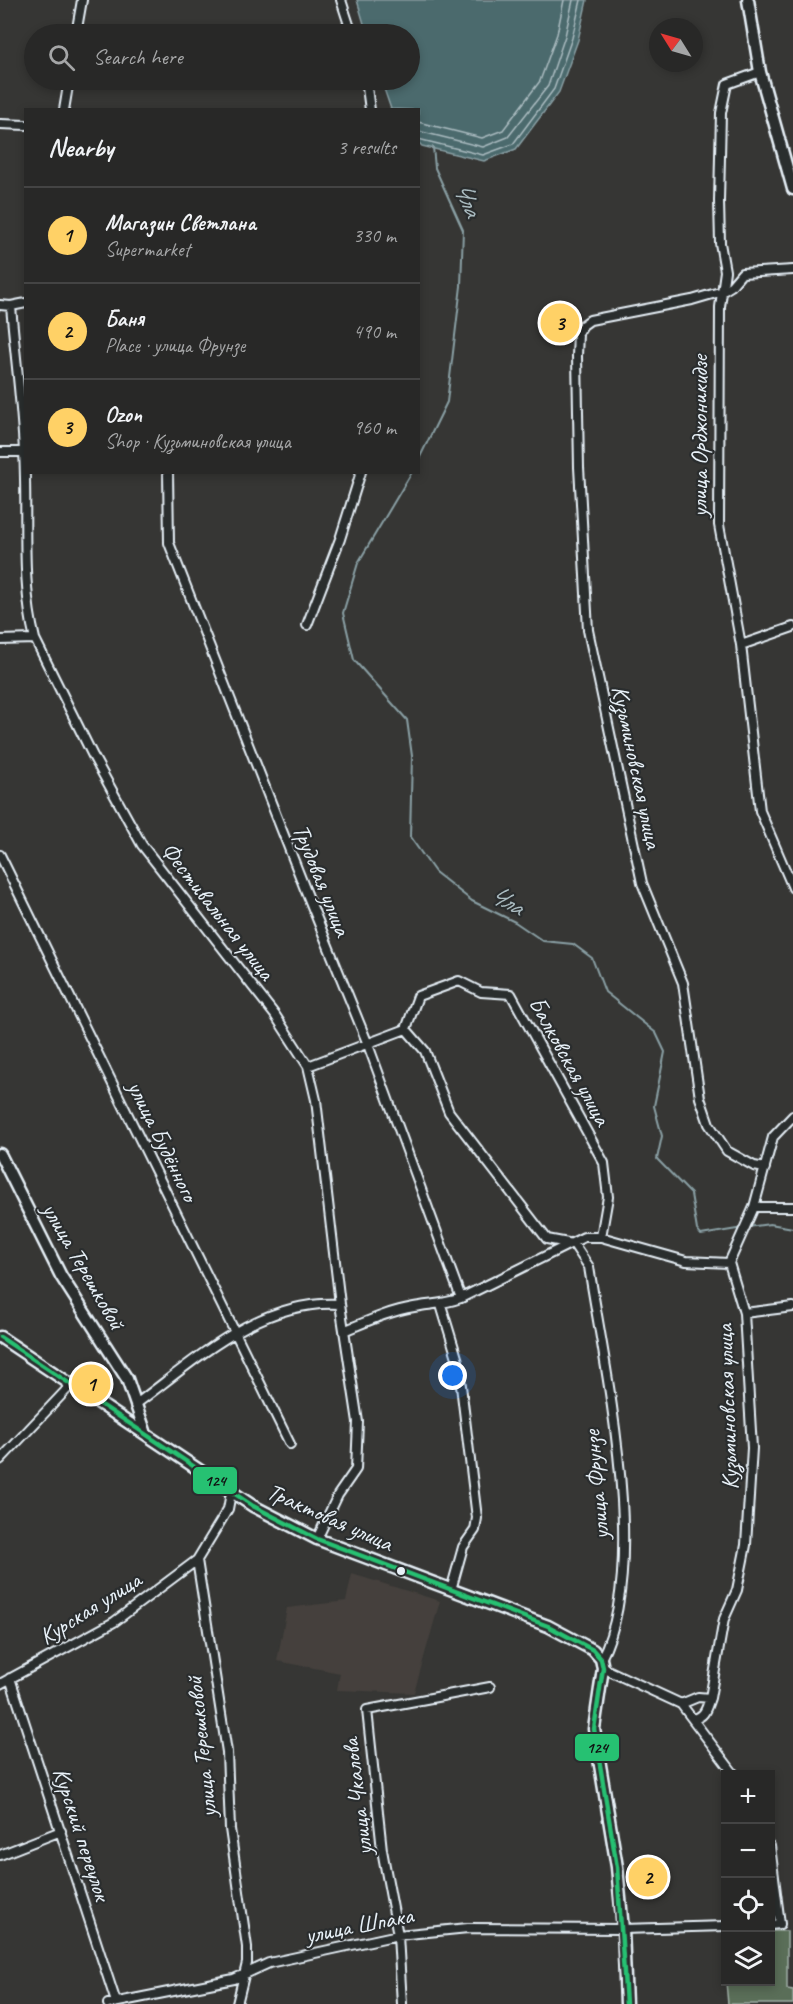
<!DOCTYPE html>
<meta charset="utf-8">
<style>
:root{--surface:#282827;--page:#30302f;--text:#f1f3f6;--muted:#a5a6a7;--line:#444;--accent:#ffd166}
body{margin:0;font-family:Caveat,sans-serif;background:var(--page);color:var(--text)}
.controls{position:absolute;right:18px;bottom:18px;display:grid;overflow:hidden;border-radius:0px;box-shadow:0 3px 9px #0003}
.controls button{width:54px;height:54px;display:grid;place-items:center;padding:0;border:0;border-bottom:2px solid var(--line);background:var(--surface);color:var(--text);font:30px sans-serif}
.compass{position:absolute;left:649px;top:18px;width:54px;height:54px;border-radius:50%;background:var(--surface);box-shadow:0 3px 9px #0003;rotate:307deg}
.you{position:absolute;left:453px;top:1376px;width:21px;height:21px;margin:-15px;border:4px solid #fff;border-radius:50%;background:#1a73e8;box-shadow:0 0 0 9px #1a73e833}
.badge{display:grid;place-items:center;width:39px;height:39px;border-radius:50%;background:var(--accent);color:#111;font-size:20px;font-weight:700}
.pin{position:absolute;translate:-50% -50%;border:3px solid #fff;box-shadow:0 2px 6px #0006}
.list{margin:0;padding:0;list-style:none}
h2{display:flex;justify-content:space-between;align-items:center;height:78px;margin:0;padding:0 24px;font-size:26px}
h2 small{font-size:20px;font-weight:400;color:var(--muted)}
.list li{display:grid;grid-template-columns:39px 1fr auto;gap:18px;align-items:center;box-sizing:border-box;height:96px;padding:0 24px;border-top:2px solid var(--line)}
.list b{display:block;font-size:22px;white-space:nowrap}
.list p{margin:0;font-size:20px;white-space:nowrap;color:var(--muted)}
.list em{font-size:20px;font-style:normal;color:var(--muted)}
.icon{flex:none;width:33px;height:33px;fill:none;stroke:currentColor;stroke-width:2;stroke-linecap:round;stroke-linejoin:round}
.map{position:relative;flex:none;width:793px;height:2004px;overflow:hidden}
.search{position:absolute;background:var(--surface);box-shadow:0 3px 9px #0003;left:24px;top:24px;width:396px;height:66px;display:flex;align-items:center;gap:15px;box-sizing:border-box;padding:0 21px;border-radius:33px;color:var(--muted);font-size:22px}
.panel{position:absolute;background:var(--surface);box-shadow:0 3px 9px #0003;left:24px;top:108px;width:396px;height:366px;border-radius:0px}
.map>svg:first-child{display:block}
.built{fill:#44403c}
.green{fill:#5a6e58;stroke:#a1b0a8;stroke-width:1.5}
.water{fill:#4c6a6d;stroke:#8aa0a5;stroke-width:1.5}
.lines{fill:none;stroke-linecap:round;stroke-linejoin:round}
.shore{stroke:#aabbc0;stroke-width:1.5}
.stream{stroke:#8aa0a5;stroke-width:2}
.street-casing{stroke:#e8f1f8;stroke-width:12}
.secondary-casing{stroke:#e8f1f8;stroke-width:15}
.street{stroke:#2a2d2e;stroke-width:8}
.secondary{stroke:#2a2d2e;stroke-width:10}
.bus-1-casing{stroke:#2a2d2e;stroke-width:9}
.bus-1{stroke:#26c172;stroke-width:4.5}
.bus-dot{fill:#e8f1f8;stroke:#2a2d2e;stroke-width:2}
.labels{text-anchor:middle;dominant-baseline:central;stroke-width:4.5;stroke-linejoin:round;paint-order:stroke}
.street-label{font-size:24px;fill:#e8f1f8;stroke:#2a2d2e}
.water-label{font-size:26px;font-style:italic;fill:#aabbc0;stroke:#2a2d2e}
.line-badge{stroke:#2a2d2e;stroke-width:2}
.pale-badge-label{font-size:16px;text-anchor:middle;font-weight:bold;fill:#111}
</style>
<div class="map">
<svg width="793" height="2004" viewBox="0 0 793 2004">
<rect width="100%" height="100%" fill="#363634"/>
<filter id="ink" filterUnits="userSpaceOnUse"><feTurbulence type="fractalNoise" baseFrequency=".0167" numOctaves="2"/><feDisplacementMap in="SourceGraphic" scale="12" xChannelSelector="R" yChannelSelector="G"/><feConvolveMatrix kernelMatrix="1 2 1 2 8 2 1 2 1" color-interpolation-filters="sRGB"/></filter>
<g filter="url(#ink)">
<path class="built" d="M352,1574L440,1601L414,1693L337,1690L340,1673L277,1661L287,1608L346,1601Z"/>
<path class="green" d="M771,1931H787V1989L793,1990V2004H728L726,1982H770Z"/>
<path class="water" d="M357,0H587L578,40L559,92L516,149L484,161L422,146L419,143L418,110L391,109L381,80H410V34H367Z"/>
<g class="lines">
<path class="shore" d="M418,122L482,138L503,130L540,81L557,34L564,0
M418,131L483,147L508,137L548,86L565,36L573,0
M418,139L483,155L513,144L554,89L572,38L581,0"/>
<path class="stream" d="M418,461L447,402L461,286L463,230L435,168L433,147
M412,472L358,563L343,613L354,660L407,720L412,756L410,837L435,872L472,901L515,922L543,941L573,944L592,958L605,992L656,1033L665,1052L654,1106L662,1136L657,1159L691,1194L697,1230L701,1235L743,1228
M748,1227L770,1224L793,1228"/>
<defs>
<path id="street" d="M341,0L352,34
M76,34L82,0
M760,72L727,84L721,113L719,201L720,243L725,271L720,307L719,525L741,645L760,811L793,888
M366,80L370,110
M64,110L69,80
M0,124L26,125
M0,305L11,306L26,303
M11,306C15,355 22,404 24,452C28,514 20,579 35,639L93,756L142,845L275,1015L308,1066L316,1100L340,1304L358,1422L356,1469L338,1495L317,1539
M0,452H24
M168,472L169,543L305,889L367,1042L461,1298
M307,625L340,539L361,472
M0,640L35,639
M741,645L793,627
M0,855L290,1444
M406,1029L425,1051L449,1112L547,1239L568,1243
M308,1066L406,1029L418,996L459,981L481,992L511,994L604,1163L608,1197L601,1237
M765,1168L754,1166L727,1151L709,1124L700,1098L683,983L642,883L588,630L579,467L577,356L578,333L583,325L590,320L692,300L723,291L731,286L742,273L793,270
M754,1207H793
M573,1243L589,1267C605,1370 650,1567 601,1659
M729,1263L754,1207L773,1137L793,1116
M441,1305L458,1361L477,1518L475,1530L463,1547L451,1590
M744,1313L793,1307
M346,1330C368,1321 390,1311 414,1307C431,1304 445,1304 461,1298L584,1237H601L686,1261L729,1263
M136,1404C197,1359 259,1299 340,1304
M0,1460L71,1385
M231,1493L228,1509L197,1560L227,1752L230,1829L247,1947V1963L237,2004
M603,1668L681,1704L734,1774
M10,1678L116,2002
M0,1684L114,1622L197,1560
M681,1704L698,1697L710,1698L724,1619L737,1590L746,1545L752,1448L744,1313L729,1263
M693,1719C705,1717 706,1709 710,1698
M770,1846L780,1924L770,1925
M0,1855L61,1831
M108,2004L234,1979L269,1963L398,1935L468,1928L623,1929L726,1926
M402,2004L398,1935L382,1850L367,1710L490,1687"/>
<path id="secondary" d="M748,0L760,72L793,189
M0,1154L61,1276L127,1379L145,1431
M0,1337L253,1506L317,1539L548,1626L593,1650L601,1659L603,1668L594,1729L617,1867L623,1929L626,2004"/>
</defs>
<use href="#street" class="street-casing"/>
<use href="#secondary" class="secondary-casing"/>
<use href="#street" class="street"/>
<use href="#secondary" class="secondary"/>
<defs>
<path id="bus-1" d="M0,1337L253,1506L317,1539L548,1626L593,1650L601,1659L603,1668L594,1729L617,1867L626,2004"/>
</defs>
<use href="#bus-1" class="bus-1-casing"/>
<use href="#bus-1" class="bus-1"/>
</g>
</g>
<circle class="bus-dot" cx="401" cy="1571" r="5"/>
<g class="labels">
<g class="street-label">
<text transform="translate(699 436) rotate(-90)">улица Орджоникидзе</text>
<text transform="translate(637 767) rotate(78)">Кузьминовская улица</text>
<text transform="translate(322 880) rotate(68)">Трудовая улица</text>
<text transform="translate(218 911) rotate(52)">Фестивальная улица</text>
<text transform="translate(570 1061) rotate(61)">Балковская улица</text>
<text transform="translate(163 1141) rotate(64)">улица Будённого</text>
<text transform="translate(84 1266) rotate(60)">улица Терешковой</text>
<text transform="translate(727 1407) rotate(-92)">Кузьминовская улица</text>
<text transform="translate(596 1485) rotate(-95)">улица Фрунзе</text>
<text transform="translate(330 1517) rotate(24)">Трактовая улица</text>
<text transform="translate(90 1608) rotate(-32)">Курская улица</text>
<text transform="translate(201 1747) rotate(-96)">улица Терешковой</text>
<text transform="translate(357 1797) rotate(-97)">улица Чкалова</text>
<text transform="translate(82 1834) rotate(72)">Курский переулок</text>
<text transform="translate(359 1925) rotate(-11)">улица Шпака</text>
</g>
<g class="water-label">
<text transform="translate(468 199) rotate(68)">Чла</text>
<text transform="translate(507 900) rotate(30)">Чла</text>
</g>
</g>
<g class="line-badge">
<rect x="192" y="1466" width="46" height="29" rx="6" fill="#26c172"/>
<rect x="574" y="1733" width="46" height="29" rx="6" fill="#26c172"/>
</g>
<g class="pale-badge-label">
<text x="215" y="1486">124</text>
<text x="597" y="1753">124</text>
</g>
</svg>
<div class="controls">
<button>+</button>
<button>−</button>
<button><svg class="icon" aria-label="locate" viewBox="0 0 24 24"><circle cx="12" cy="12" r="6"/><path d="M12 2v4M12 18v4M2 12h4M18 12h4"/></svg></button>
<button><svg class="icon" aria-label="layers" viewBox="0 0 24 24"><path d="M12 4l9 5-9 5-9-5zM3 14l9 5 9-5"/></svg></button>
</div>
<svg class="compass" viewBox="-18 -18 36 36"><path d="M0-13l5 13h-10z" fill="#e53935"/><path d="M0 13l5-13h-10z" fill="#a5a6a7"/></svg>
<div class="you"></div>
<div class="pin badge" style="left:91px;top:1384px">1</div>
<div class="pin badge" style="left:648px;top:1877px">2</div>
<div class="pin badge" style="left:560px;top:323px">3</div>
<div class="search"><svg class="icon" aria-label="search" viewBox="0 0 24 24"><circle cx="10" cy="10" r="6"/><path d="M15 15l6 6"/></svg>Search here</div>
<section class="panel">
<h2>Nearby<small>3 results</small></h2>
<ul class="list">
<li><span class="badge">1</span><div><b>Магазин Светлана</b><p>Supermarket</p></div><em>330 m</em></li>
<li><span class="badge">2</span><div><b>Баня</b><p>Place · улица Фрунзе</p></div><em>490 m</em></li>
<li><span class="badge">3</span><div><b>Ozon</b><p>Shop · Кузьминовская улица</p></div><em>960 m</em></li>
</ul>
</section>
</div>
